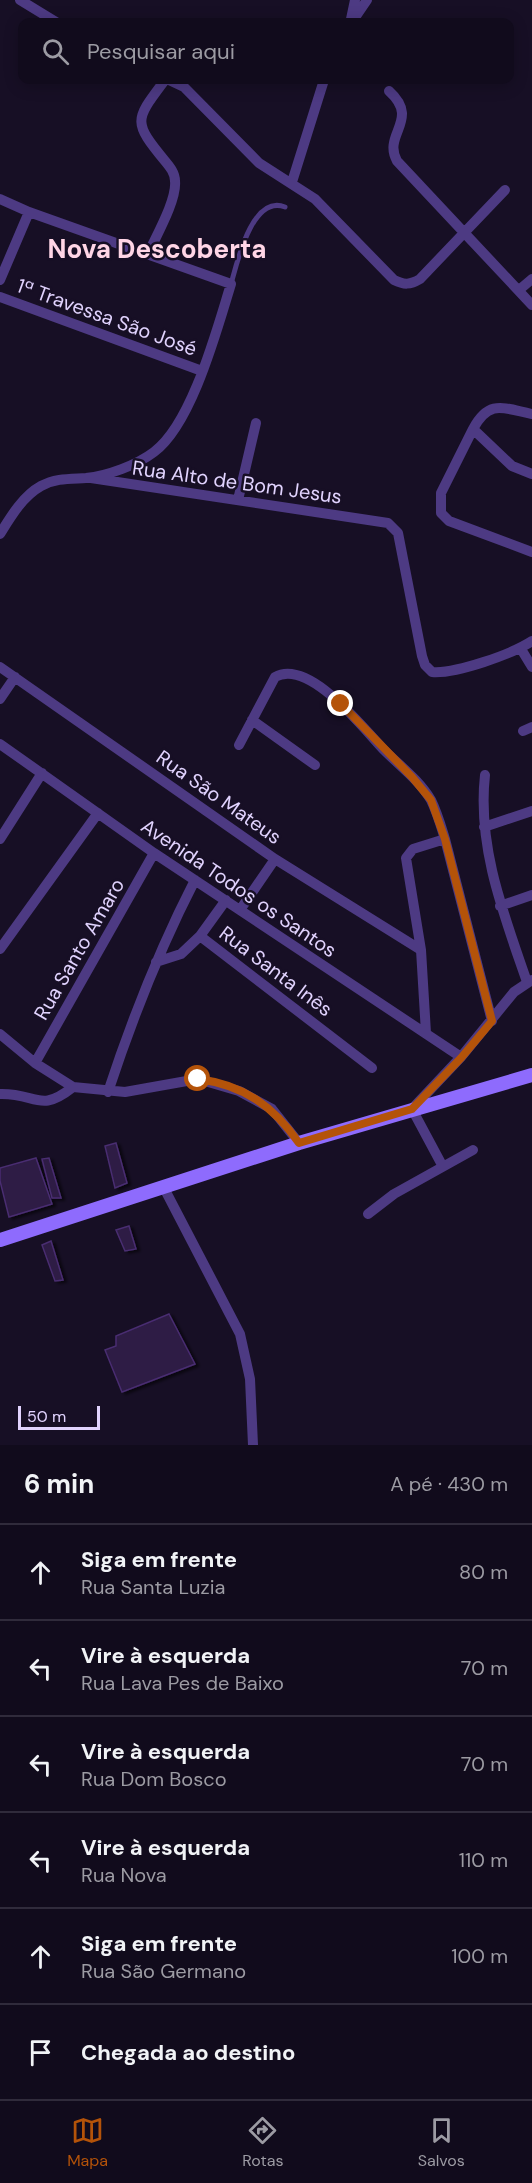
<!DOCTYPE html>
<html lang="pt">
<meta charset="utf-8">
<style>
:root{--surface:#110b1c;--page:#1e1929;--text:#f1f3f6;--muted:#9c9ba3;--line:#302b3b;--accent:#b45309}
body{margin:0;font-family:"DM Sans",sans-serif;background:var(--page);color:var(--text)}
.scale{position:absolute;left:18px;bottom:15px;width:82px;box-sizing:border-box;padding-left:6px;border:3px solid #e1d3fe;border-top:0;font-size:16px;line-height:21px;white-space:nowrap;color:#e1d3fe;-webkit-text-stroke:4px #170f25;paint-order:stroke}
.stop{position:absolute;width:18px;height:18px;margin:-14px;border:4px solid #b45309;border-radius:50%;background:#fff}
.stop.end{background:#b45309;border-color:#fff;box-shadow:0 2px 6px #0008}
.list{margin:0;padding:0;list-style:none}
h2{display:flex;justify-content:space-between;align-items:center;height:78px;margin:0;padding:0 24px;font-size:26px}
h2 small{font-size:20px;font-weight:400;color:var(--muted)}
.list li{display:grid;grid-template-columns:39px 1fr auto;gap:18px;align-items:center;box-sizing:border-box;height:96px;padding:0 24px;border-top:2px solid var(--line)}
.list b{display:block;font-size:22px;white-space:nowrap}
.list p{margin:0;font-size:20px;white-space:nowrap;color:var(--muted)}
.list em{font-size:20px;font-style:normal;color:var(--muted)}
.icon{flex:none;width:33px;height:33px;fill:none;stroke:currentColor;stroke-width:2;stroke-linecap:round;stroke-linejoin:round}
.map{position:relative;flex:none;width:532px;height:1445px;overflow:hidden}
.search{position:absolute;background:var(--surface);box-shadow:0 3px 15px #0003;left:18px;right:18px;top:18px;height:66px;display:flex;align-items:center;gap:15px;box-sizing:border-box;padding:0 21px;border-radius:12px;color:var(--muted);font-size:22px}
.sheet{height:654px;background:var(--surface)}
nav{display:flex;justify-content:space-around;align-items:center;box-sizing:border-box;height:84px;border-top:2px solid var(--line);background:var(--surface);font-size:16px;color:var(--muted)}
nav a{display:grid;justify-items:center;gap:3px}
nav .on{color:var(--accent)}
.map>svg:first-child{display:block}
.building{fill:#2d1b45;stroke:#492d71;stroke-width:1.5;filter:url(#shadow)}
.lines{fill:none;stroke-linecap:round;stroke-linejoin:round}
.lane{stroke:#4d3a83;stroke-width:5}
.street{stroke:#4d3a83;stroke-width:10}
.secondary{stroke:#8e6bfd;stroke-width:14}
.route{stroke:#b45309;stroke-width:8}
.labels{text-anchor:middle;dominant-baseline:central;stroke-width:5;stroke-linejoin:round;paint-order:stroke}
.street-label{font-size:20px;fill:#e1d3fe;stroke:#170f25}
.district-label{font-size:26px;font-weight:bold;fill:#ffd5e6;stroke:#170f25}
</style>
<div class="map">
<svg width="532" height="1445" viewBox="0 0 532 1445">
<defs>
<filter id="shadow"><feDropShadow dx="3.5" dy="2" stdDeviation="1.5" flood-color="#0009"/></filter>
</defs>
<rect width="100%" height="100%" fill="#170f25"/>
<path class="building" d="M116,1143L127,1183L115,1188L105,1146Z
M36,1158L52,1204L9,1217L0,1181V1168Z
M49,1158L61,1198H52L42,1159Z
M129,1226L136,1249L125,1251L116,1230Z
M51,1241L63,1280L55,1281L42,1245Z
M169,1314L195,1364L122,1392L105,1350L116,1346V1336Z"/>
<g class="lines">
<path class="lane" d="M231,284C237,263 252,194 285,207"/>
<path class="street" d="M20,0L56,22
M351,19L355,0
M352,22L367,0
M169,80L184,87L259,163L315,199L394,280C404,285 410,285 420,279L505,190
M389,91C421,120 382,134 397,161L532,305
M292,182L324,80
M0,199L29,212L231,284C217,329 192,424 154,452C137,465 107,476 86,478C70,479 56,478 41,486C23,496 11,516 0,534
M148,254C156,236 177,200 175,181C175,173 170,167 165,161C132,121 135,120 165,80
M0,280L29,212
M519,290L532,279
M0,297L202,371
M532,414C503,408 489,399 473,429L512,466L532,474
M473,429L441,493V513L449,521L532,552
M91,478L388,523L398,533L422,656L425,665L432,672C456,674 512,654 532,641
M238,500L256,423
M521,649L532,667
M0,667L275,859L421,950
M0,699L15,677
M252,720L315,765
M523,731L532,727
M0,744L154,853L461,1057
M239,745L275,677C309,658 363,728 384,750C400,766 419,780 431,800C437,812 441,826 445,839L492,1021
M485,775C477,847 504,915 527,982
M484,827L532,811
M0,839L42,773
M500,906L532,895
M240,910L275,859
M200,936L226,900
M0,949L98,813
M156,962L181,954L200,936L372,1068
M426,1033L421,950L406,858L413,849L445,839
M0,1034L35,1063L73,1087L125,1092L198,1079L239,1091L272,1109L299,1143
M35,1063L154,853
M108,1092C132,1019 160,948 195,880
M0,1094C37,1093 39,1114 73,1087
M442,1165L412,1109L461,1057L514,992L532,980
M164,1188L240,1334L250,1379L253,1445
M368,1214L394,1194L473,1150"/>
<path class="secondary" d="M0,1240L299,1143L532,1075"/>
</g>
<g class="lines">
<path class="route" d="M198,1079C244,1085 273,1106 299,1143L412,1109L461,1058L492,1021L445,839L431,800L412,777L341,704"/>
</g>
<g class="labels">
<g class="street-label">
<text transform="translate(107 317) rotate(20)">1ª Travessa São José</text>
<text transform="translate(237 482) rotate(8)">Rua Alto de Bom Jesus</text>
<text transform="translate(219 797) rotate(35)">Rua São Mateus</text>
<text transform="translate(239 888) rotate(34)">Avenida Todos os Santos</text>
<text transform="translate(79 949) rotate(-60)">Rua Santo Amaro</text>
<text transform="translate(276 971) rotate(37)">Rua Santa Inês</text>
</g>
<g class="district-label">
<text x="157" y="249">Nova Descoberta</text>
</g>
</g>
</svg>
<div class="scale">50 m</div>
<div class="stop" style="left:198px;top:1079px"></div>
<div class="stop end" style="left:341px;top:704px"></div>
<div class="search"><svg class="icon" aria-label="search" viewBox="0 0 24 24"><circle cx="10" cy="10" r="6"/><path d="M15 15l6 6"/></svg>Pesquisar aqui</div>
</div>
<section class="sheet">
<h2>6 min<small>A pé · 430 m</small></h2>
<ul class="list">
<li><svg class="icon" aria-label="ahead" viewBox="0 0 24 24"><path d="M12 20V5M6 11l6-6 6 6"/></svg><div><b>Siga em frente</b><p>Rua Santa Luzia</p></div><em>80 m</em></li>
<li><svg class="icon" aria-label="left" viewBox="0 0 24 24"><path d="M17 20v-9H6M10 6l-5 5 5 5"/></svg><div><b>Vire à esquerda</b><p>Rua Lava Pes de Baixo</p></div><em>70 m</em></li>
<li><svg class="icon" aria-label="left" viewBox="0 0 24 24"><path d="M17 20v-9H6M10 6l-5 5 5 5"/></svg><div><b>Vire à esquerda</b><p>Rua Dom Bosco</p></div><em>70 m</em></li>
<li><svg class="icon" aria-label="left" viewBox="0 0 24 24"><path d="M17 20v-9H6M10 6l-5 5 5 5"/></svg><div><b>Vire à esquerda</b><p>Rua Nova</p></div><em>110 m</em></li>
<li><svg class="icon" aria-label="ahead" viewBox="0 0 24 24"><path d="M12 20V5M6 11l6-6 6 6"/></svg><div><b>Siga em frente</b><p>Rua São Germano</p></div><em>100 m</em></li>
<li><svg class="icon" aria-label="arrive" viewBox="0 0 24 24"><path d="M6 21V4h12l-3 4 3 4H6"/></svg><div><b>Chegada ao destino</b></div></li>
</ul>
</section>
<nav>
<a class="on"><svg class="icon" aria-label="map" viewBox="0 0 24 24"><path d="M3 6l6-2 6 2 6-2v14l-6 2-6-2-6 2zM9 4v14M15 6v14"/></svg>Mapa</a>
<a><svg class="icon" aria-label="directions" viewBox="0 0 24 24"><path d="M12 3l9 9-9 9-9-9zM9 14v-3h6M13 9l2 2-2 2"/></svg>Rotas</a>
<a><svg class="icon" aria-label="saved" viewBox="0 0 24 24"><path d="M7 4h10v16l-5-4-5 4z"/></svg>Salvos</a>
</nav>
